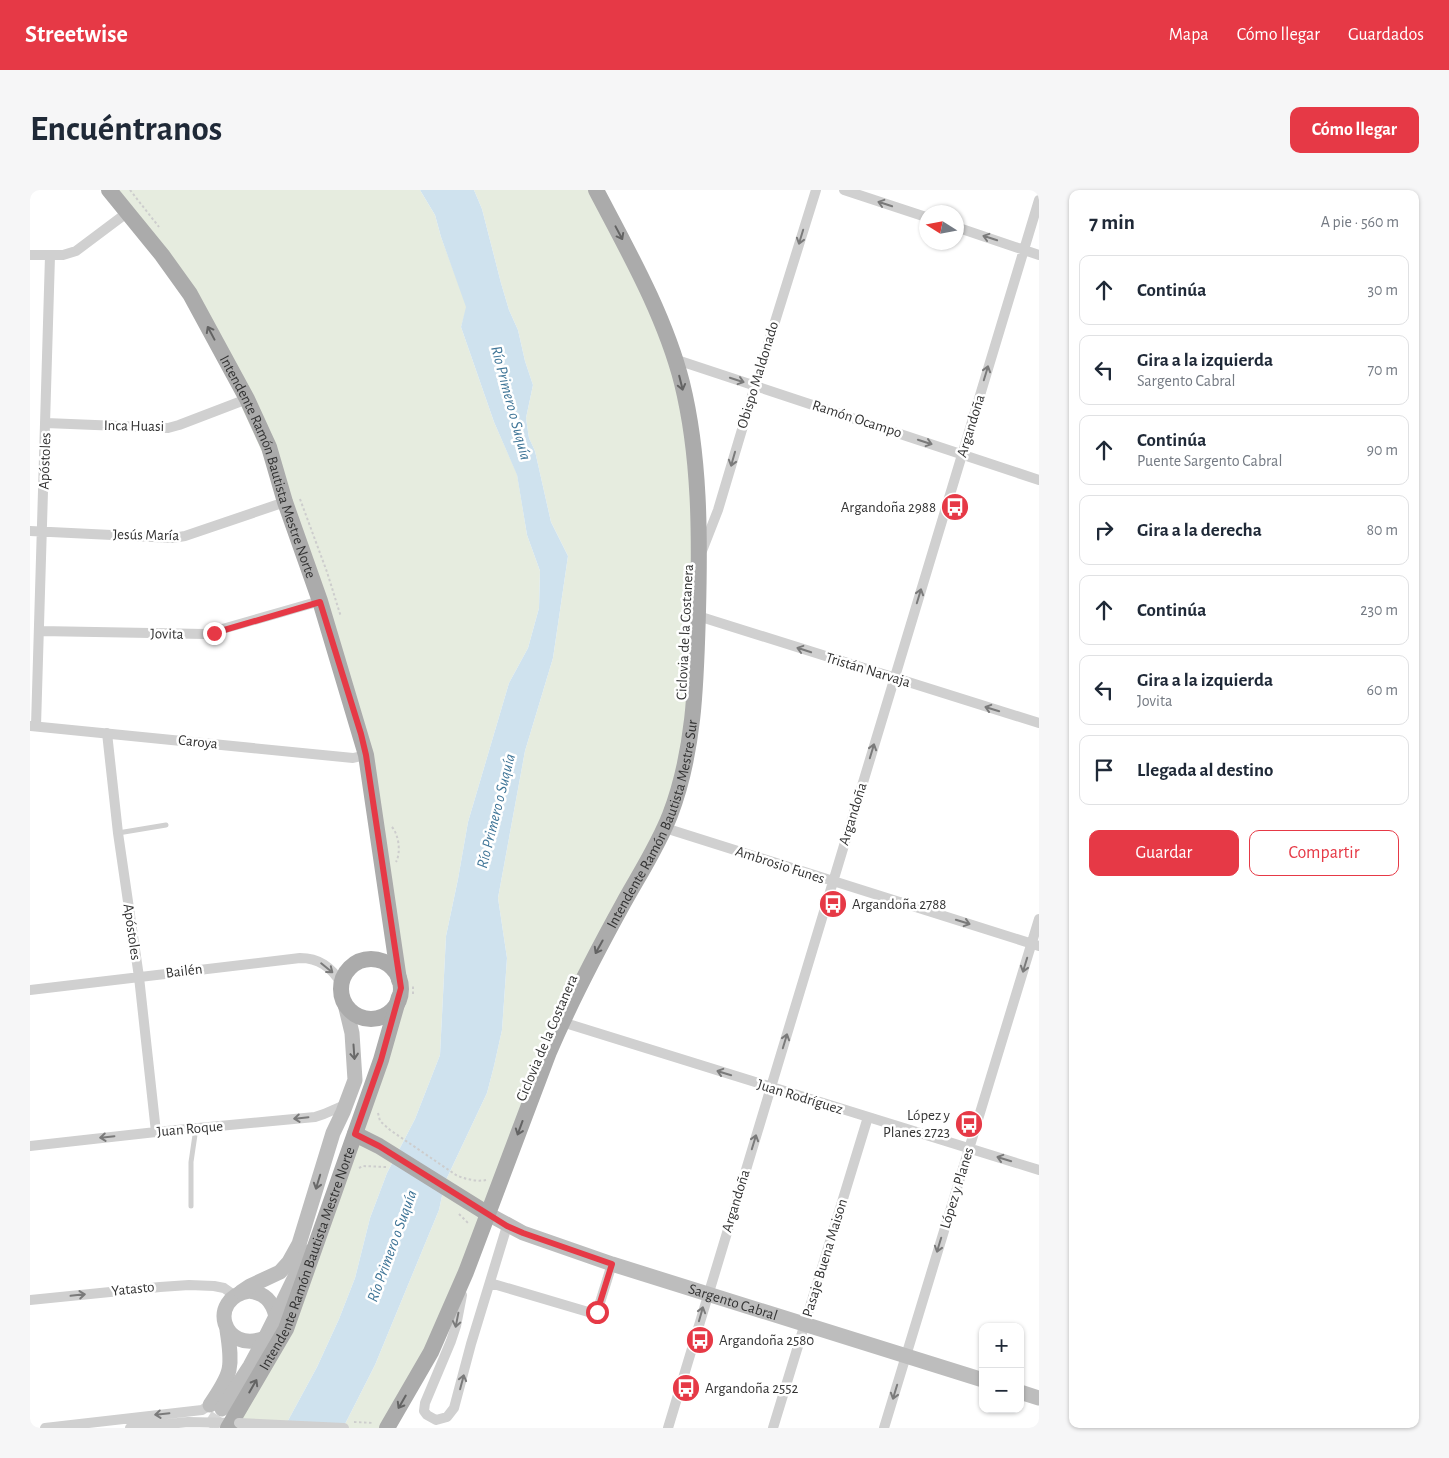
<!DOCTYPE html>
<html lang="es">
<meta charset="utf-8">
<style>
:root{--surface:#fff;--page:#f6f6f7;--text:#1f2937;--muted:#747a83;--line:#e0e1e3;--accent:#e63946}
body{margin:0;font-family:"Alegreya Sans",sans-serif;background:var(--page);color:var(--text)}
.controls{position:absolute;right:15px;bottom:15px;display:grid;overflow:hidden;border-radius:10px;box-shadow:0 1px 4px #0004}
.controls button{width:45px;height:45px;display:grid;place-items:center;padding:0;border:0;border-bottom:1px solid var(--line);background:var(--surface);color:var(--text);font:25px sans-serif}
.compass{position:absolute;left:889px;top:15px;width:45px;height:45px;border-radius:50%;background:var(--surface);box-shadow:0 1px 4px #0004;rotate:281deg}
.stop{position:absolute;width:15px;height:15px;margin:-11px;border:4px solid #e63946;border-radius:50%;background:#fff}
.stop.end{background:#e63946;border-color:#fff;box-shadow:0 1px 5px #0008}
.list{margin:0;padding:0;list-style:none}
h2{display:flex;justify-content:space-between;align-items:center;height:65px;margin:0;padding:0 20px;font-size:21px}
h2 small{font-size:16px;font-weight:400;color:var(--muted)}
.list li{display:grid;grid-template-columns:32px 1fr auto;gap:15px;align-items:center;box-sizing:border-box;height:70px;margin:0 10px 10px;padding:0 10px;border:1px solid var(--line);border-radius:10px}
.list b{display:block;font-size:19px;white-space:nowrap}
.list p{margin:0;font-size:16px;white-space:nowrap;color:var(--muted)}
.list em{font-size:16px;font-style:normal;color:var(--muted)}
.actions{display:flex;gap:10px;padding:15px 20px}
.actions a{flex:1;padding:11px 0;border:1px solid var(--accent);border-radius:10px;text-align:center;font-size:18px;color:var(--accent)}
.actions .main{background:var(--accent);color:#fff}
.icon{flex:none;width:28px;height:28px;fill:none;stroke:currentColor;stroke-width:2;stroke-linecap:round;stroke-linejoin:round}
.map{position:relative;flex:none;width:1009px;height:1238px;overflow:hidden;border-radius:10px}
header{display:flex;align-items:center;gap:30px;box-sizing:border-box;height:70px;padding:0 25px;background:var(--accent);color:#fff}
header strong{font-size:24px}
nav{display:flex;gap:28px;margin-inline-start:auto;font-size:18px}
.intro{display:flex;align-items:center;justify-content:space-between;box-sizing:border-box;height:120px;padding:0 30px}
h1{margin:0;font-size:35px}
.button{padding:12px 22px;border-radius:10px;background:var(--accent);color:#fff;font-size:18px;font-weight:700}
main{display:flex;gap:30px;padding:0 30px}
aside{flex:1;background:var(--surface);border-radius:10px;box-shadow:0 1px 4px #0004}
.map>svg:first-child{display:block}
.green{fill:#e6ecdf}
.water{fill:#cfe2ee}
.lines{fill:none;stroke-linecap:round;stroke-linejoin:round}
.secondary-tunnel{stroke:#d6d6d6;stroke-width:15;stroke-dasharray:15 8;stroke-linecap:butt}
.path{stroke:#cdcdcd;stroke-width:2;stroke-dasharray:2.5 2.5;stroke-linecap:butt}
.lane{stroke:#d0d0d0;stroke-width:5}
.street{stroke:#d0d0d0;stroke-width:10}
.secondary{stroke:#bdbdbd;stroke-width:15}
.primary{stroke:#ababab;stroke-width:16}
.street-bridge{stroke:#d0d0d0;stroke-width:10}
.oneway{stroke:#7a7a7a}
.oneway2{stroke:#636363}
.oneway3{stroke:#6a6a6a}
.route{stroke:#e63946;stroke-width:6}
.labels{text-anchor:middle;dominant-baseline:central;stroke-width:5;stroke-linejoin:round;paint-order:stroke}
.street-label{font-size:15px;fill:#333;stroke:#fff}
.poi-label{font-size:15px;fill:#333;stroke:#fff;text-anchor:start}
.water-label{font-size:16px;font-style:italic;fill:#3f7597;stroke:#fff}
</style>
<header>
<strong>Streetwise</strong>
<nav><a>Mapa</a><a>Cómo llegar</a><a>Guardados</a></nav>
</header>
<div class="intro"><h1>Encuéntranos</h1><a class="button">Cómo llegar</a></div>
<main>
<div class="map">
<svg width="1009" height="1238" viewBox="0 0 1009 1238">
<rect width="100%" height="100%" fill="#fff"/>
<path class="green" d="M79,0H390L405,25L411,47L437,117L431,137L464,232L487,284L497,345L510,381L509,418L498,458L479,493L438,632L428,689L416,746L410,865L385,929L357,983L340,1028L325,1088L309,1129L287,1177L254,1238H198L256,1139L366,815L369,790L336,565L255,312L160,104Z
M444,0H566L609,82L657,221L667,473L647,604L553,787L458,1024L357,1238H313L345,1175L409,1020L415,992L457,903L464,876L472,840L477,768L468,708L495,561L523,468L538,366L521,332L505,261L499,248L496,228L503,195L495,171L488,140L479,120L471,93L452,19Z"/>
<path class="water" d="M390,0H444L452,19L471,93L479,120L488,140L495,171L503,195L496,228L499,248L505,261L521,332L538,366L523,468L495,561L468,708L477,768L472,840L464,876L457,903L415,992L409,1020L345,1175L313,1238H254L287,1177L309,1129L325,1088L340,1028L357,983L385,929L410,865L416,746L428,689L438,632L479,493L498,458L509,418L510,381L497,345L487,285L464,232L431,137L436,117L411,47L405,25Z"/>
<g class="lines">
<path class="secondary-tunnel" d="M180,1238L192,1219"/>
<path class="path" d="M100,0L129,37
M270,309L297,382L311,427
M362,637C369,645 371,663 366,672
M383,804V794
M348,923L350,931L360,940L426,985C435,989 446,992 456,990
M329,978L333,976L356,977
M429,1024L438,1033
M324,1232L344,1233"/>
<path class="lane" d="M88,643L136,635
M161,1016V972L166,938"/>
<path class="street" d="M814,0L896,27
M926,37L1009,65
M0,65H33L46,61L98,22
M644,169L1009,290
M16,233L138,238L149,235L217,209
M0,341L143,348L155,346L255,312
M672,361L688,320L725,196L786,0
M668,426L1009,533
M10,441L175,444L290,411
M1,536L323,568L336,565
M6,536L20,66
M77,543L88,643L109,787L126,942
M635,638L1009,756
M0,800L270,768C289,768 301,777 311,793
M532,832L1009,980
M0,956L126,942L285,927L294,924L317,914
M460,1093L565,1124L567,1122L582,1074
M432,1105L426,1136L421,1151L395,1213L394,1221L397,1225L406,1230L417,1227L424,1218L441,1154L477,1036
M0,1110L130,1097L159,1095L184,1096L194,1098L204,1105
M15,1238L172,1220L180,1215
M100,1238L158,1232L204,1233
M638,1238L1009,10
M743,1238L838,927
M854,1238L1009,729"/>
<g class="secondary">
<path id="s1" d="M458,1024L493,1043L582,1074L953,1190"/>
<path d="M219,1101C235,1103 242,1111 246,1126L235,1148C192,1165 177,1108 219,1101Z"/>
<path d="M211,1102L220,1096L250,1082L259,1072L269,1054L303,943L313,922L325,890L322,843L315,814"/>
<path d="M246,1126L277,1062"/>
<path d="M990,1202L1009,1208"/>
<path d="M180,1215C202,1183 203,1178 197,1140"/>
<path d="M192,1219L220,1176L235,1148"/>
</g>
<g class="primary">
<path id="s2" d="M79,0L132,65L160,104L217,209L239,257L255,312L290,411L336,565L369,790"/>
<circle cx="341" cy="799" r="30"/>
<path d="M325,944L349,956L458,1024"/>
<path id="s3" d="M198,1238L256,1139L351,870L369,807"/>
<path id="s4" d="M357,1238L401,1162L436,1082L519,862C541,811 566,763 593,714C609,685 628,656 640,625C665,560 666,490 668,421C670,346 670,266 652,193C635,126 598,61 566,0"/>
</g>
<path class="street-bridge" d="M209,1233L314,1238"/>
</g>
<defs><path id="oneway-shaft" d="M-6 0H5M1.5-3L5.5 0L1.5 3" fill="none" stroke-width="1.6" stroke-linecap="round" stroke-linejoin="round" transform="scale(1.25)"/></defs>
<g class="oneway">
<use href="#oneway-shaft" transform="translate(855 14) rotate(-162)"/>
<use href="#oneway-shaft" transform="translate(771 47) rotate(107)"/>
<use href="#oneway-shaft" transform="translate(960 48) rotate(-162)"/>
<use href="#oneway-shaft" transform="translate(956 183) rotate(-73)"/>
<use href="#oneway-shaft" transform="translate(707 190) rotate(18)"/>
<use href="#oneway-shaft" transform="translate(895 252) rotate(18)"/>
<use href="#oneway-shaft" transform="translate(703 269) rotate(106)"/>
<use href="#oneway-shaft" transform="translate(889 406) rotate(-73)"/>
<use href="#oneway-shaft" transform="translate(774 460) rotate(-162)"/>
<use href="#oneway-shaft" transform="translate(962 519) rotate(-163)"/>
<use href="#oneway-shaft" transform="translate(842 561) rotate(-73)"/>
<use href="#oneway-shaft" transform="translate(933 732) rotate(17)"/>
<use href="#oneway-shaft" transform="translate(995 775) rotate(107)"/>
<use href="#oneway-shaft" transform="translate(297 778) rotate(39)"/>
<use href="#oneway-shaft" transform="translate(755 851) rotate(-73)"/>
<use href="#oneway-shaft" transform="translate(694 883) rotate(-163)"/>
<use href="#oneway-shaft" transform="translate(271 928) rotate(174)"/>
<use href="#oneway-shaft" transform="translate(77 947) rotate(174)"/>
<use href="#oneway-shaft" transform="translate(724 952) rotate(-73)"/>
<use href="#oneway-shaft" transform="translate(974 969) rotate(-163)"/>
<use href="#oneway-shaft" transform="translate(909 1055) rotate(107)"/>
<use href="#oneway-shaft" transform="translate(48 1105) rotate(-6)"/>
<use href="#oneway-shaft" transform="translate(671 1124) rotate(-74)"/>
<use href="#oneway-shaft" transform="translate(427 1130) rotate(101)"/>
<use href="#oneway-shaft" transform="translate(432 1192) rotate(-75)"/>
<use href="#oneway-shaft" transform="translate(865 1202) rotate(107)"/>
<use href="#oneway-shaft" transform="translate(132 1224) rotate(174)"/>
</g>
<g class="oneway2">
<use href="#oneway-shaft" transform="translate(589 43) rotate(62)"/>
<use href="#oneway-shaft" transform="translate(181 143) rotate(-118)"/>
<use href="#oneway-shaft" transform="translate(651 193) rotate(76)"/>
<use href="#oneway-shaft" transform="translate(569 757) rotate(119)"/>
<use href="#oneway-shaft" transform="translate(490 938) rotate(110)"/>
<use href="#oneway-shaft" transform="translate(223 1196) rotate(-60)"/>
<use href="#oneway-shaft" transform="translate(372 1212) rotate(120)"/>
</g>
<g class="oneway3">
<use href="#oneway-shaft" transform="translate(324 862) rotate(86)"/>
<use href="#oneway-shaft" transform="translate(288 992) rotate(107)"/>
</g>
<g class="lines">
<path class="route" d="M184,443L290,412L331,544L336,565L371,798L351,870L325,944L349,956L477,1036L493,1043L582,1074L567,1122"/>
</g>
<defs>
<symbol id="bus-disc" viewBox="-11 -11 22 22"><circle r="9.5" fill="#e63946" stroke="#fff"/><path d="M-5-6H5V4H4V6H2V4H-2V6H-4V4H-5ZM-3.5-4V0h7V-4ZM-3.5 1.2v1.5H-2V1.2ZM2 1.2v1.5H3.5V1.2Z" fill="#fff"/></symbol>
</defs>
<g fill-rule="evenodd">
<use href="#bus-disc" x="909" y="301" width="32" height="32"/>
<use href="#bus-disc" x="787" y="698" width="32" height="32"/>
<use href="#bus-disc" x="923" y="918" width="32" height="32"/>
<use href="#bus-disc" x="654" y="1134" width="32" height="32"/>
<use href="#bus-disc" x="640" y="1182" width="32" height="32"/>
</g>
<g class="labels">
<g class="street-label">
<text transform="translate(728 185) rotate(-73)">Obispo Maldonado</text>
<text transform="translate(827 229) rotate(18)">Ramón Ocampo</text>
<text transform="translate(104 236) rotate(1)">Inca Huasi</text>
<text transform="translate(941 236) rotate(-73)">Argandoña</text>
<text transform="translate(15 271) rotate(-88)">Apóstoles</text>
<text stroke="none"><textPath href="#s2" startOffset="322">Intendente Ramón Bautista Mestre Norte</textPath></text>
<text transform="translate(116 345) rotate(1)">Jesús María</text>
<text transform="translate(655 442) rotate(-87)">Ciclovia de la Costanera</text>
<text transform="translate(137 444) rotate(1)">Jovita</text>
<text transform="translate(838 480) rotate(17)">Tristán Narvaja</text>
<text transform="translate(168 552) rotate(6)">Caroya</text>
<text transform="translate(823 624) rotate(-73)">Argandoña</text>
<text stroke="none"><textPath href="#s4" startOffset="662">Intendente Ramón Bautista Mestre Sur</textPath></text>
<text transform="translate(750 675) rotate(18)">Ambrosio Funes</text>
<text transform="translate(102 742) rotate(82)">Apóstoles</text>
<text transform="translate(154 781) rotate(-7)">Bailén</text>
<text transform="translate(517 848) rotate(-67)">Ciclovia de la Costanera</text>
<text transform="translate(770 907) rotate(17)">Juan Rodríguez</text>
<text transform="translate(160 939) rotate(-5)">Juan Roque</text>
<text transform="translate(927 998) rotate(-73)">López y Planes</text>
<text transform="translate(706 1011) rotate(-73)">Argandoña</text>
<text stroke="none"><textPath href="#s3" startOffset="188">Intendente Ramón Bautista Mestre Norte</textPath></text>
<text transform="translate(795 1068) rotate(-73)">Pasaje Buena Maison</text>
<text transform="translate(103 1099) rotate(-6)">Yatasto</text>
<text stroke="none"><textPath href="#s1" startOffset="261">Sargento Cabral</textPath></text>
</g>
<g class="poi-label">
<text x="906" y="317" text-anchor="end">Argandoña 2988</text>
<text x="822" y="714">Argandoña 2788</text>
<text x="920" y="925" text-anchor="end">López y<tspan x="920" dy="17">Planes 2723</tspan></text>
<text x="689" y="1150">Argandoña 2580</text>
<text x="675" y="1198">Argandoña 2552</text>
</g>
<g class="water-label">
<text transform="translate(481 213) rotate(75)">Río Primero o Suquía</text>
<text transform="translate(466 621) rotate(-76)">Río Primero o Suquía</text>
<text transform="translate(362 1056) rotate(-70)">Río Primero o Suquía</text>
</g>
</g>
</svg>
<div class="controls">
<button>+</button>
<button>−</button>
</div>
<svg class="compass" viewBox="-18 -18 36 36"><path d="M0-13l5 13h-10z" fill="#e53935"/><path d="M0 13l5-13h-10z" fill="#747a83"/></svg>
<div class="stop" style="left:567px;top:1122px"></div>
<div class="stop end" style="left:184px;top:443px"></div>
</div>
<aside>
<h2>7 min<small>A pie · 560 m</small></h2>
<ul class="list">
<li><svg class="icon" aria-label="ahead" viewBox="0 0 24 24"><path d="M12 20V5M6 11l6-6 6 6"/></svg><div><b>Continúa</b></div><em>30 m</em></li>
<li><svg class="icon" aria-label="left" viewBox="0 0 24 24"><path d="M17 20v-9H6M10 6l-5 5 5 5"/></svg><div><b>Gira a la izquierda</b><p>Sargento Cabral</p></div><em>70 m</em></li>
<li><svg class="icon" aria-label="ahead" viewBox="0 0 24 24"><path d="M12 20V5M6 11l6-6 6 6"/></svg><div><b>Continúa</b><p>Puente Sargento Cabral</p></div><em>90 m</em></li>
<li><svg class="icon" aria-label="right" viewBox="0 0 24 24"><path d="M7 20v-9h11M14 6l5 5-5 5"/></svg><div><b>Gira a la derecha</b></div><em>80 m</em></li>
<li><svg class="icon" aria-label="ahead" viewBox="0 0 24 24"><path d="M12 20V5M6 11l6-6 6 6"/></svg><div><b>Continúa</b></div><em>230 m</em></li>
<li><svg class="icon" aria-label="left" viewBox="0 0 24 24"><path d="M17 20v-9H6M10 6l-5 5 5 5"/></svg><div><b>Gira a la izquierda</b><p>Jovita</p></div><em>60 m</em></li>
<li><svg class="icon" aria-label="arrive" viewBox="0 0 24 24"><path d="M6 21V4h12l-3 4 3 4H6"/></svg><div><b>Llegada al destino</b></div></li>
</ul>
<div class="actions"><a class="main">Guardar</a><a>Compartir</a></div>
</aside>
</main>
